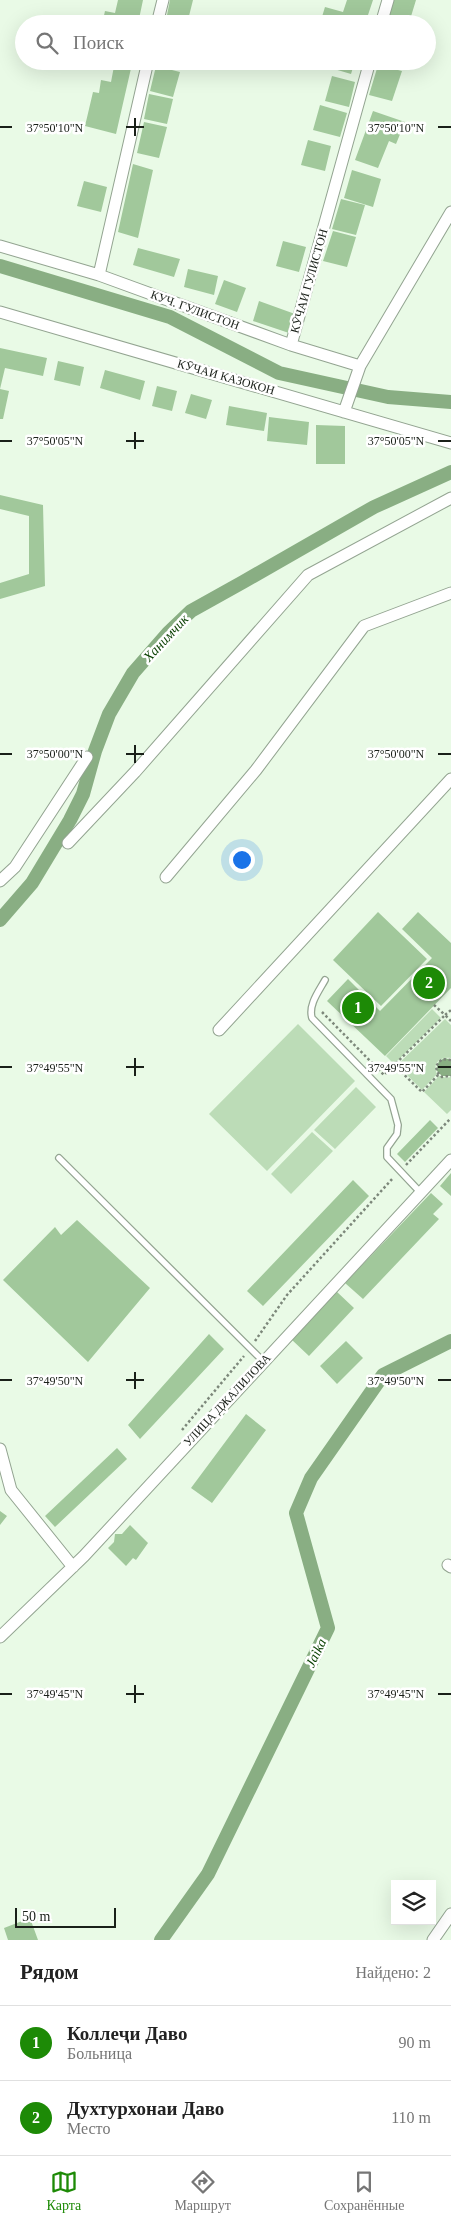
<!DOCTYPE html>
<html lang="ru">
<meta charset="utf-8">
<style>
:root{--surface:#fff;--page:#f6f6f6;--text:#222;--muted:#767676;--line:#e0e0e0;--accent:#1d8a06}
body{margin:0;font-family:"Times New Roman",serif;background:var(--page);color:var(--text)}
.controls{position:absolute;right:15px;bottom:15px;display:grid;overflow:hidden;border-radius:0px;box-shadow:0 5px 20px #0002}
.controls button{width:45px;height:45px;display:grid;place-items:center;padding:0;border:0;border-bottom:1px solid var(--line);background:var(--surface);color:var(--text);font:25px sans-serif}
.scale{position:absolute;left:15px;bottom:12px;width:101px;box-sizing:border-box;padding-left:5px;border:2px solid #1a2019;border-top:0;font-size:14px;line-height:18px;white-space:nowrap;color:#1a2019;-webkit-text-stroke:4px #fff;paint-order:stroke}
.you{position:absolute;left:241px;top:859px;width:18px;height:18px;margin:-12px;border:4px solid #fff;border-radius:50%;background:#1a73e8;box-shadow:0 0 0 8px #1a73e833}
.badge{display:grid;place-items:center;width:32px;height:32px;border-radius:50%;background:var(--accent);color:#fff;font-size:16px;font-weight:700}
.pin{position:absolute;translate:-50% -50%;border:2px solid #fff;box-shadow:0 1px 5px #0006}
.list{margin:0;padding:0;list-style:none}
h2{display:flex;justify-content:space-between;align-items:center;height:65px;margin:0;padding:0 20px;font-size:21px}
h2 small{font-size:16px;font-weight:400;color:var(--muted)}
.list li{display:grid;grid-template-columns:32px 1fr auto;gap:15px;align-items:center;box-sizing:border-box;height:75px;padding:0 20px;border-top:1px solid var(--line)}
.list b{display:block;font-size:19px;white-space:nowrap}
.list p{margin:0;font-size:16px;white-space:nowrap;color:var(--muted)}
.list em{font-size:16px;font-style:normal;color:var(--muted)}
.icon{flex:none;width:28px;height:28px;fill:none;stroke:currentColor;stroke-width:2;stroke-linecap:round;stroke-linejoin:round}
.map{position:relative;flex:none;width:451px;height:1940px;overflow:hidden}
.search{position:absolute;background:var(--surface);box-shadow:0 5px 20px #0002;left:15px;right:15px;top:15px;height:55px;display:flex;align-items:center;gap:12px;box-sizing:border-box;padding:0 18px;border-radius:28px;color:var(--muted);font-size:19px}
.sheet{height:215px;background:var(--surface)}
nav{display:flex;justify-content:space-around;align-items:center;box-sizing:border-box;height:70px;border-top:1px solid var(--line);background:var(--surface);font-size:14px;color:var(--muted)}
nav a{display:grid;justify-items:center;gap:2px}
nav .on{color:var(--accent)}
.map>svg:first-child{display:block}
.green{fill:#bcdcb7}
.water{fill:#89ae83}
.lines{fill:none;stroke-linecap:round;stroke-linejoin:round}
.canal{stroke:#89ae83;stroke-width:14}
.building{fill:#a1c89b}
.service-casing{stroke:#93a491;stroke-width:8}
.minor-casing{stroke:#93a491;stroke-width:13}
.path{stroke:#7c877a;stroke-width:2.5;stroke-dasharray:2.5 2.5;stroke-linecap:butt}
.service{stroke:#fff;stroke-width:5.5}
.minor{stroke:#fff;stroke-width:11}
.ticks{fill:none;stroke:#1a2019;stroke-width:2}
.labels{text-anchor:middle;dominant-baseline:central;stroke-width:5;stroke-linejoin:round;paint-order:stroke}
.street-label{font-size:12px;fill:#1a2019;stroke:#fff}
.water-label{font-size:14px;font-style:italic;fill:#0c4204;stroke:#fff}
.ticks-label{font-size:12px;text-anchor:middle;fill:#1a2019;stroke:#fff;stroke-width:5;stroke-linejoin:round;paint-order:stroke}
</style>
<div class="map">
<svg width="451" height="1940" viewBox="0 0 451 1940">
<rect width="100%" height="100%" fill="#e9fae6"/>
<path class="green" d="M432,1009L441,1018L394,1064L386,1056Z
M445,1019L451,1025V1058C440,1056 432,1063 437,1074L422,1090L397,1065Z
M298,1024L355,1081L267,1171L209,1114Z
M439,1076L447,1078L451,1077V1110L447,1114L424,1092Z
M356,1087L376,1107L335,1149L314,1130Z
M312,1132L333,1151L291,1194L271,1174Z"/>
<path class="water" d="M445,1058L451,1060V1076H442L436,1070L439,1061Z"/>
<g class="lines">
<path class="canal" d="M0,266L170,317L279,373L388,397L451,402
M0,920L32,883L70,820L83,794L95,751L109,714L133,673L168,633L191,611L243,582L374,507L451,472
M161,1940L208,1874L328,1628L296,1513L311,1478L383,1375L451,1341"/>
</g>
<path class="building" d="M118,0H143L139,19L135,18L134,24H102L105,11L115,13Z
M170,0H193L187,24H177L166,20Z
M347,0H373L365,24H336L321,20L325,7L343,12Z
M390,0H416L409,23L385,17Z
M385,18L406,23V24H383Z
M115,61L132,64L116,134L85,126L93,92L99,93L101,80L111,82Z
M325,61H355L351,74L324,66Z
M378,65L402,71L392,101L369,95Z
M156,66L180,72L173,97L150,91Z
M332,76L355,82L349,107L325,101Z
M149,94L173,99L167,124L144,119Z
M320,105L347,113L340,137L313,130Z
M373,111L405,122L396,144L389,141L378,168L355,160Z
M144,122L167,127L159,158L137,153Z
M308,140L331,146L325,171L301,165Z
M133,164L153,170L138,238L118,232Z
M352,170L381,179L373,207L344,198Z
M84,181L107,187L101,212L77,206Z
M341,199L365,205L356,235L332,229Z
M333,231L356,237L347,267L323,261Z
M283,241L306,247L299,272L276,266Z
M138,248L180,259L174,277L133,265Z
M188,269L218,276L214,295L184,287Z
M224,280L246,288L237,312L215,304Z
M259,301L295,314L289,333L253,321Z
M0,348L47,358L43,376L5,368L0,389Z
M58,361L84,367L80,386L54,380Z
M105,370L145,381L140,400L100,388Z
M157,386L177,391L172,411L152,406Z
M0,389L9,391L3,419H0Z
M191,394L212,400L206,419L185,413Z
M229,406L267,413L264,431L226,425Z
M269,417L309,422L307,445L267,441Z
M316,425L345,426V464H316Z
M0,495L43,505L45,586L0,599V583L29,574V516L33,513L29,516L0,509Z
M378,912L427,959L381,1006L333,960Z
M418,912L451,943V988L385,1056L327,1001L348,979L380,1011L432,958L402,929Z
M430,1120L438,1128L405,1162L397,1154Z
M451,1173V1196L440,1186Z
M353,1180L369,1196L263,1306L247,1291Z
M431,1193L443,1204L433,1214L439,1219L363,1299L345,1283Z
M77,1220L150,1288L88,1362L3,1280L55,1227L61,1235Z
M336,1291L354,1308L309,1356L291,1339Z
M209,1334L224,1349L140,1439L128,1425Z
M346,1341L363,1358L337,1384L320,1366Z
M246,1414L266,1430L212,1503L191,1488Z
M117,1448L127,1459L55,1527L45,1516Z
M0,1511L7,1516L0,1525Z
M130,1525L148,1543L136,1560L133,1558L126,1566L108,1548L114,1542L115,1534H122Z
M30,1918L38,1940H8L4,1928Z"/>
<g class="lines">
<defs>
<path id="service" d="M325,980C319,991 308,1005 312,1018L391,1099L398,1125L397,1134L387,1148V1157L420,1192
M59,1158L263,1361"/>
<path id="minor" d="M157,24L163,0
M381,24L388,0
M0,246L99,275L291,345L360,366L451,212
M99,275L148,61
M0,312L451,443
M291,345L370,61
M344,412L360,366
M68,843L135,772L308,575L451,498
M166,877L256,770L364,626L451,593
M0,881L15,867L87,757
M219,1030L451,779
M0,1449L11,1490L73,1567
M448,1565L451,1567
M0,1637L84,1556L451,1160
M433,1940L451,1914"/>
</defs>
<use href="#service" class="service-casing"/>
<use href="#minor" class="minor-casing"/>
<path class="path" d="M434,1005L445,1015L451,1010
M322,1012L384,1075L445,1015L451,1021
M451,1060L442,1059L436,1066L437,1072L442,1077L451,1076
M394,1065L422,1092L439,1074
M406,1165L451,1118
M255,1341L287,1295L393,1178
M182,1430L244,1356"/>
<use href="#service" class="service"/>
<use href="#minor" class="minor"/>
</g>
<path class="ticks" d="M135,118V136M0,127H12M126,127H144M438,127H451M135,432V449M0,441H12M126,441H144M438,441H451M135,745V763M0,754H12M126,754H144M438,754H451M135,1058V1076M0,1067H12M126,1067H144M438,1067H451M135,1372V1389M0,1380H12M126,1380H144M438,1380H451M135,1685V1703M0,1694H12M126,1694H144M438,1694H451"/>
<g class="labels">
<g class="street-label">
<text transform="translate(309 281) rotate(-74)">КӮЧАИ ГУЛИСТОН</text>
<text transform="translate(195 310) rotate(20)">КУЧ. ГУЛИСТОН</text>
<text transform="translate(226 377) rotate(16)">КӮЧАИ КАЗОКОН</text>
<text transform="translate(227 1400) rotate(-47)">УЛИЦА ДЖАЛИЛОВА</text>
</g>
<g class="water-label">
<text transform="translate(166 638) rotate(-47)">Ханимчик</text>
<text transform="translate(316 1653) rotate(-64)">Jaika</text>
</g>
</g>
<g class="ticks-label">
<text x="55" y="132">37°50'10"N</text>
<text x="396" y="132">37°50'10"N</text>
<text x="55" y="445">37°50'05"N</text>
<text x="396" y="445">37°50'05"N</text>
<text x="55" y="758">37°50'00"N</text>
<text x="396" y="758">37°50'00"N</text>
<text x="55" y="1072">37°49'55"N</text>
<text x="396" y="1072">37°49'55"N</text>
<text x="55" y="1385">37°49'50"N</text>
<text x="396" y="1385">37°49'50"N</text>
<text x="55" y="1698">37°49'45"N</text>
<text x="396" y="1698">37°49'45"N</text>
</g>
</svg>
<div class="controls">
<button><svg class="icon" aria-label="layers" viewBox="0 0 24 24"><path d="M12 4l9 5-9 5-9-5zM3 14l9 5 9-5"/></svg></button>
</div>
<div class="scale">50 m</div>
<div class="you"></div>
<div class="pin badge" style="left:358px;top:1008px">1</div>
<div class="pin badge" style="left:429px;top:983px">2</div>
<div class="search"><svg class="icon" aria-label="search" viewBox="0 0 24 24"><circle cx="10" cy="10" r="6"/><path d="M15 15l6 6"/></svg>Поиск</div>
</div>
<section class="sheet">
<h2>Рядом<small>Найдено: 2</small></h2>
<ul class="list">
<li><span class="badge">1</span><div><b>Коллеҷи Даво</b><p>Больница</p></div><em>90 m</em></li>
<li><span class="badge">2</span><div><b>Духтурхонаи Даво</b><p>Место</p></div><em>110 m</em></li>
</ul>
</section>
<nav>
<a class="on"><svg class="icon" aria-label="map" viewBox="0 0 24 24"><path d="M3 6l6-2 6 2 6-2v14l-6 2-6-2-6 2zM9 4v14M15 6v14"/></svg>Карта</a>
<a><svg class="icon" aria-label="directions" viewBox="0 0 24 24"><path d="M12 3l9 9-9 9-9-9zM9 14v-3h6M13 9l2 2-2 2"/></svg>Маршрут</a>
<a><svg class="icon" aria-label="saved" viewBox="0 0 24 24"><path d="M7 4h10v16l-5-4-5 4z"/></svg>Сохранённые</a>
</nav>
